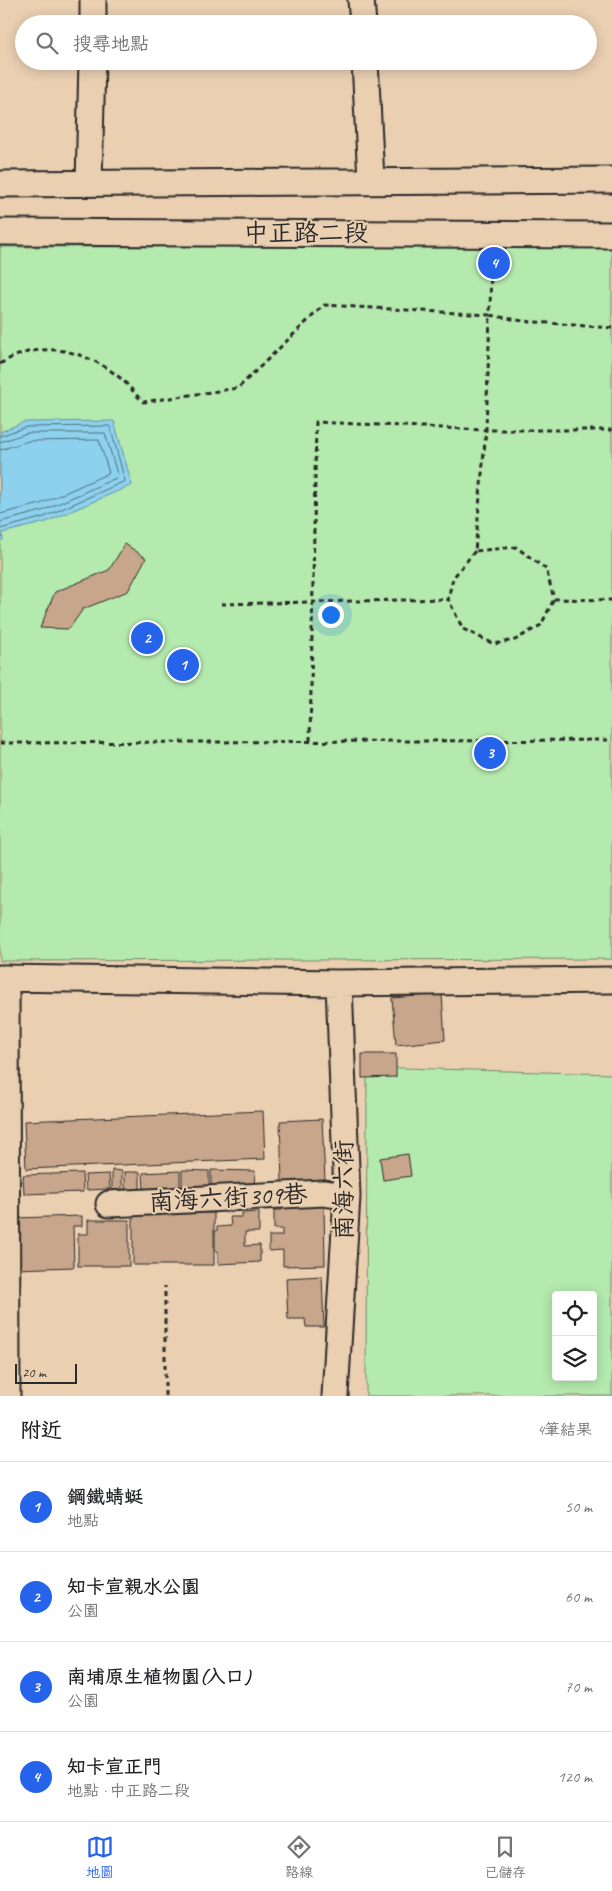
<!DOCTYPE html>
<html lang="zh-TW">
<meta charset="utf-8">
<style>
:root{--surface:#fff;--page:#f2f2f2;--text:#202124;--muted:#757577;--line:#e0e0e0;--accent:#2563eb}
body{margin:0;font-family:Caveat,"LXGW WenKai TC",sans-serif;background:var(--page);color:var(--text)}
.controls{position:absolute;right:15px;bottom:15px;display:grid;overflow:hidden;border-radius:5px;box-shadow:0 2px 12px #0003}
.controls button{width:45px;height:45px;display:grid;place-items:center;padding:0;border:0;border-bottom:1px solid var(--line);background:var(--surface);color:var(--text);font:25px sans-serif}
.scale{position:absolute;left:15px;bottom:12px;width:62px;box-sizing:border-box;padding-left:5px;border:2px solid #2b2b2b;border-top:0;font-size:14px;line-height:18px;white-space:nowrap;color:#2b2b2b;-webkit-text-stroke:4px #eacfb1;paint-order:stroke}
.you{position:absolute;left:330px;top:614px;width:18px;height:18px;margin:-12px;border:4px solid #fff;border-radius:50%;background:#1a73e8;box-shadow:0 0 0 8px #1a73e833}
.badge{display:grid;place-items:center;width:32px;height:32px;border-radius:50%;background:var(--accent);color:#fff;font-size:16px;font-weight:700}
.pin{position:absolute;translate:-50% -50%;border:2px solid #fff;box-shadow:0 1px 5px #0006}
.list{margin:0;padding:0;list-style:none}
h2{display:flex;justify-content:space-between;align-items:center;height:65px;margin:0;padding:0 20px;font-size:21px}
h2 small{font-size:16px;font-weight:400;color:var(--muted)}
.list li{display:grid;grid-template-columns:32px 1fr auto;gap:15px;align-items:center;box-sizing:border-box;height:90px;padding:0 20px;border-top:1px solid var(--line)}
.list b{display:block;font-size:19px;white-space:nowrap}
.list p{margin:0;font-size:16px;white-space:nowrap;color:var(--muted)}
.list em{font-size:16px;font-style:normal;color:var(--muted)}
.icon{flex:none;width:28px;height:28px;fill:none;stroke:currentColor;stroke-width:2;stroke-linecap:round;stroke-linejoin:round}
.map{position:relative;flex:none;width:612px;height:1396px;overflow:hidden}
.search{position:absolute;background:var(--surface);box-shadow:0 2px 12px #0003;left:15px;right:15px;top:15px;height:55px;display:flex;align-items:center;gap:12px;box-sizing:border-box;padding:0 18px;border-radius:28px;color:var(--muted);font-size:19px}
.sheet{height:425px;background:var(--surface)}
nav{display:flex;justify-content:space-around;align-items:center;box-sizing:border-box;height:70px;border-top:1px solid var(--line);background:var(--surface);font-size:14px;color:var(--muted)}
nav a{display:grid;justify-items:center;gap:2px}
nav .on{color:var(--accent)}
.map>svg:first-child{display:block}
.green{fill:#b4eaad;stroke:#708a6c;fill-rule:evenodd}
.water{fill:#8dd1ee;stroke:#668fa0}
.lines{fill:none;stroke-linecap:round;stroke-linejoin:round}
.shore{stroke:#526d79;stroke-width:1}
.building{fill:#c8a68b;stroke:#2b2b2b}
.minor-casing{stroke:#2b2b2b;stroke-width:29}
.path{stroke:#2b2b2b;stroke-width:3;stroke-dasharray:5 4;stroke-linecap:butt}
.minor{stroke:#eacfb1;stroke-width:25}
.labels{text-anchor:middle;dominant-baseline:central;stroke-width:4;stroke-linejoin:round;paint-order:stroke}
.street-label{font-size:25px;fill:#2b2b2b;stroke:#eacfb1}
</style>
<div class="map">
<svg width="612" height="1396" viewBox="0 0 612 1396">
<rect width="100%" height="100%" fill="#eacfb1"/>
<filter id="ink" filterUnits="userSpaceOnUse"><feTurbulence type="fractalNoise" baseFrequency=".02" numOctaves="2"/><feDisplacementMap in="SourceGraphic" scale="10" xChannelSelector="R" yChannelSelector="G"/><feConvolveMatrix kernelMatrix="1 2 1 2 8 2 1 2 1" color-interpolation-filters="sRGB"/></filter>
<g filter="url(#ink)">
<path class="green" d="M612,246V959L0,961V247Z
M367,1067L612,1074V1396H366ZM556,1295H593V1377H556Z"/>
<path class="water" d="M114,421L132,485L46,522L2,533L3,540L0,541V432L24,422Z"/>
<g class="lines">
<path class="shore" d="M0,436L26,427L110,426L125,481L44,517L0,529
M0,442L27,433H105L118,477L42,511L0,522
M0,450L28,441L99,440L109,473L40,504L0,514"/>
</g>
<path class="building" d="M125,544L146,558L128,591L83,609L69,629L40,628L55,592L109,570Z
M442,994L445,1040L396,1045L392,998Z
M362,1054H396V1077L362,1078Z
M263,1111L265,1159L26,1169L24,1121Z
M322,1119L325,1180L282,1182L280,1121Z
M408,1154L411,1176L383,1180L380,1158Z
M112,1170L122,1171V1190H112Z
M182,1170L209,1171V1189H182Z
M211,1170L255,1171L254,1191L211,1190Z
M180,1171V1189L144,1191L143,1173Z
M125,1172H140V1191H125Z
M82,1173L83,1192L24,1194L23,1175Z
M109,1174L110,1189L86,1190L85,1175Z
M282,1204H324L325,1265L283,1266V1250L269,1251V1236H282V1229H274V1210H282Z
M259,1212V1232H245V1246L260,1245V1262L218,1264V1251H215V1231H217V1227L231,1226L230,1217H242V1213Z
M133,1213H214V1265H133Z
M82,1216V1226H73L74,1267L15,1269L14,1218Z
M88,1220H129V1266H78V1234H88Z
M322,1276L324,1327H306L305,1319H288L286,1278Z"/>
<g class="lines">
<defs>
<path id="minor" d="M361,0L363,24
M93,24V0
M365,61L371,180
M89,183L92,61
M0,184L612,180
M0,232L612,235
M0,978L339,983L612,980
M6,978L7,1396
M109,1204L323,1193L347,1196
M335,1396L347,1196L339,983"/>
</defs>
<use href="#minor" class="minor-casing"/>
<path class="path" d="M612,328L523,321L490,315L486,430H612
M0,364C39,339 84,349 119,377C128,384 135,394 143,402L238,388L324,305L490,315L491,256
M475,551L453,578L448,599L463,629L494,644L515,640L541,625L554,599
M221,604L448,599
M310,741L316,422L486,430L475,551L516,547L546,569L554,599L612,600
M0,743L612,740
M165,1396V1286"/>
<use href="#minor" class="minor"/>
</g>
</g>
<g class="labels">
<g class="street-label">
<text x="306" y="233">中正路二段</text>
<text transform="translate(344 1190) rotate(-90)">南海六街</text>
<text transform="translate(228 1198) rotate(-3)">南海六街309巷</text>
</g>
</g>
</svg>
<div class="controls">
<button><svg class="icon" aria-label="locate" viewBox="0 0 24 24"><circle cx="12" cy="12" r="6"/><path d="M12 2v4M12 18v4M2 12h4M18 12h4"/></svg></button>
<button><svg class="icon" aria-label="layers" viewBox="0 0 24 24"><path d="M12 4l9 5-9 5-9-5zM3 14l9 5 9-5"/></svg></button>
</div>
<div class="scale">20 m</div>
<div class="you"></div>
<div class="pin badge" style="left:183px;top:665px">1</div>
<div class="pin badge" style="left:147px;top:638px">2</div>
<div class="pin badge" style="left:490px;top:753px">3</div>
<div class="pin badge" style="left:494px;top:263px">4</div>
<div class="search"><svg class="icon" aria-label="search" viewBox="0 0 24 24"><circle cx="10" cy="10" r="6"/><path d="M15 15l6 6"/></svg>搜尋地點</div>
</div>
<section class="sheet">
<h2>附近<small>4筆結果</small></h2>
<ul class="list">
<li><span class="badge">1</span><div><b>鋼鐵蜻蜓</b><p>地點</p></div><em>50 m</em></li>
<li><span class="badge">2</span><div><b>知卡宣親水公園</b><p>公園</p></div><em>60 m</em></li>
<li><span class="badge">3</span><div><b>南埔原生植物園(入口)</b><p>公園</p></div><em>70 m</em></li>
<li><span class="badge">4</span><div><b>知卡宣正門</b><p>地點 · 中正路二段</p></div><em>120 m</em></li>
</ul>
</section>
<nav>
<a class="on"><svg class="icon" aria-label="map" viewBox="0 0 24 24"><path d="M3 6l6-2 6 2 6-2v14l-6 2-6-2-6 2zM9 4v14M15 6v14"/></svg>地圖</a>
<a><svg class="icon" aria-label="directions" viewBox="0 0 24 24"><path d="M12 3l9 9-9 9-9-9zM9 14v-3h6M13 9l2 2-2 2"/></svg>路線</a>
<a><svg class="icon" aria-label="saved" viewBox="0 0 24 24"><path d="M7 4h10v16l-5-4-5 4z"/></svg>已儲存</a>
</nav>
